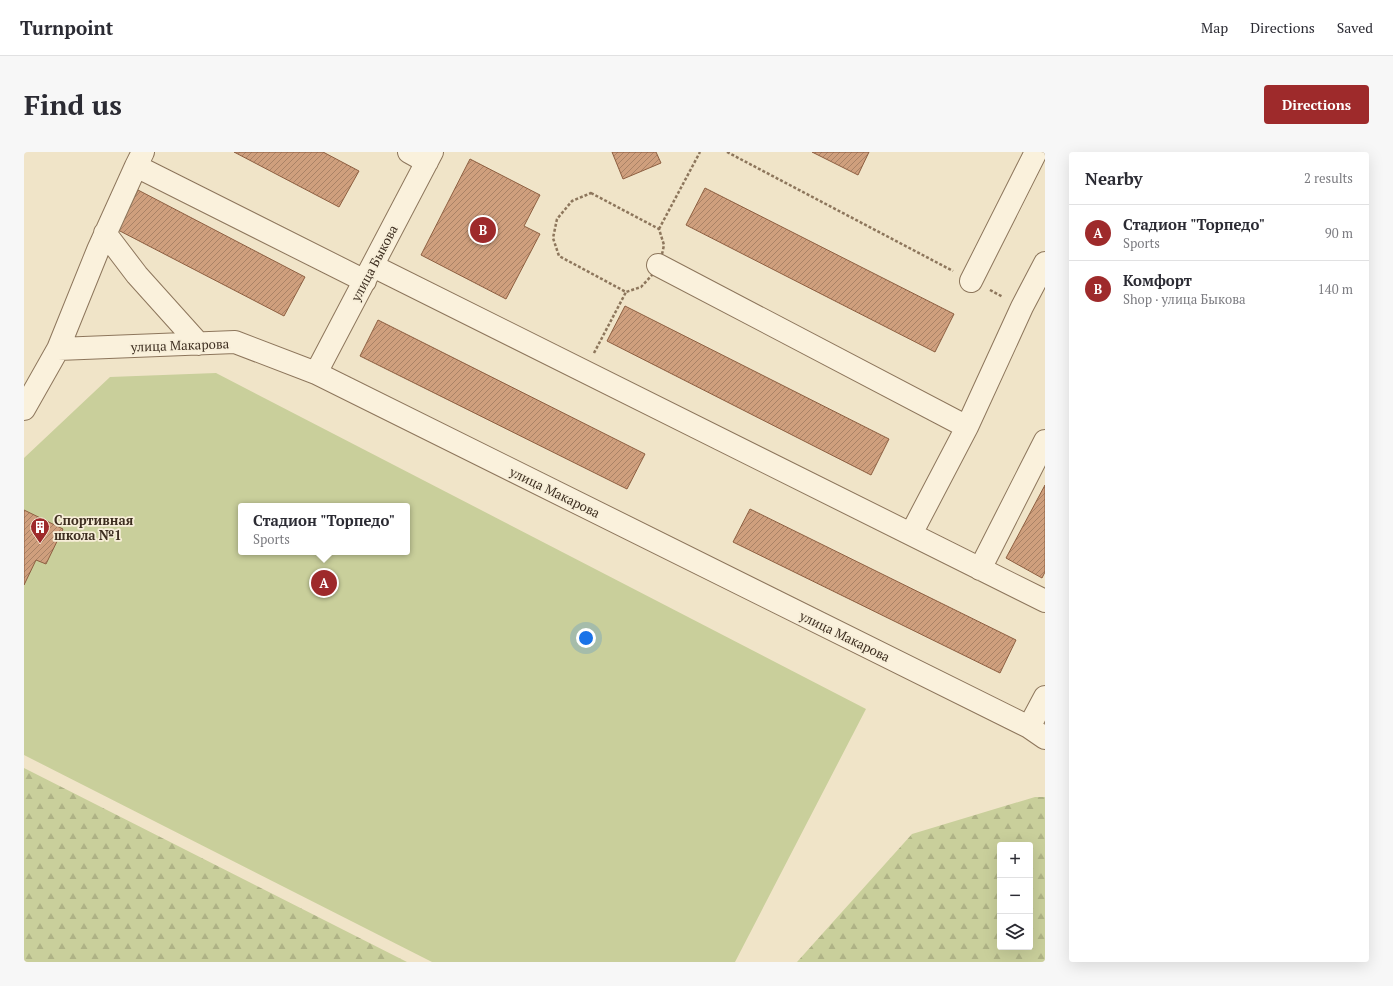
<!DOCTYPE html>
<meta charset="utf-8">
<style>
:root{--surface:#fff;--page:#f7f7f7;--text:#2b2b33;--muted:#7c7c81;--line:#e1e1e2;--accent:#9e2a2b}
body{margin:0;font-family:"PT Serif",serif;background:var(--page);color:var(--text)}
.controls{position:absolute;right:12px;bottom:12px;display:grid;overflow:hidden;border-radius:4px;box-shadow:0 4px 16px #0002}
.controls button{width:36px;height:36px;display:grid;place-items:center;padding:0;border:0;border-bottom:1px solid var(--line);background:var(--surface);color:var(--text);font:20px sans-serif}
.you{position:absolute;left:562px;top:486px;width:14px;height:14px;margin:-10px;border:3px solid #fff;border-radius:50%;background:#1a73e8;box-shadow:0 0 0 6px #1a73e833}
.badge{display:grid;place-items:center;width:26px;height:26px;border-radius:50%;background:var(--accent);color:#fff;font-size:13px;font-weight:700}
.pin{position:absolute;translate:-50% -50%;border:2px solid #fff;box-shadow:0 1px 4px #0006}
.popup{position:absolute;left:214px;top:351px;width:172px;height:52px;box-sizing:border-box;display:grid;place-content:center;border-radius:4px;background:var(--surface);filter:drop-shadow(0 1px 3px #0005);font-size:13px;white-space:nowrap;color:var(--muted)}
.popup b{font-size:15px;color:var(--text)}
.popup::after{content:'';position:absolute;left:50%;top:100%;margin-left:-8px;border:8px solid transparent;border-top-color:var(--surface)}
.list{margin:0;padding:0;list-style:none}
h2{display:flex;justify-content:space-between;align-items:center;height:52px;margin:0;padding:0 16px;font-size:17px}
h2 small{font-size:13px;font-weight:400;color:var(--muted)}
.list li{display:grid;grid-template-columns:26px 1fr auto;gap:12px;align-items:center;box-sizing:border-box;height:56px;padding:0 16px;border-top:1px solid var(--line)}
.list b{display:block;font-size:15px;white-space:nowrap}
.list p{margin:0;font-size:13px;white-space:nowrap;color:var(--muted)}
.list em{font-size:13px;font-style:normal;color:var(--muted)}
.icon{flex:none;width:22px;height:22px;fill:none;stroke:currentColor;stroke-width:2;stroke-linecap:round;stroke-linejoin:round}
.map{position:relative;flex:none;width:1021px;height:810px;overflow:hidden;border-radius:4px}
header{display:flex;align-items:center;gap:24px;box-sizing:border-box;height:56px;padding:0 20px;background:var(--surface);border-bottom:1px solid var(--line)}
header strong{font-size:19px}
nav{display:flex;gap:22px;margin-inline-start:auto;font-size:14px}
.intro{display:flex;align-items:center;justify-content:space-between;box-sizing:border-box;height:96px;padding:0 24px}
h1{margin:0;font-size:28px}
.button{padding:10px 18px;border-radius:4px;background:var(--accent);color:#fff;font-size:14px;font-weight:700}
main{display:flex;gap:24px;padding:0 24px}
aside{flex:1;background:var(--surface);border-radius:4px;box-shadow:0 4px 16px #0002}
.map>svg:first-child{display:block}
.forest{fill:url(#forest-firs);fill-rule:evenodd}
.pitch{fill:#c9cf9b;fill-rule:evenodd}
.building{fill:url(#building-hatch);stroke:#8d5f41}
.lines{fill:none;stroke-linecap:round;stroke-linejoin:round}
.minor-casing{stroke:#8d765c;stroke-width:24}
.path{stroke:#8d765c;stroke-width:2.5;stroke-dasharray:3 2;stroke-linecap:butt}
.minor{stroke:#faf1dc;stroke-width:22}
.labels{text-anchor:middle;dominant-baseline:central;stroke-width:3.5;stroke-linejoin:round;paint-order:stroke}
.street-label{font-size:13px;fill:#3d2e20;stroke:#f7eed8}
.poi-label{font-size:13px;font-weight:bold;fill:#3d2e20;stroke:#f7eed8;text-anchor:start}
</style>
<header>
<strong>Turnpoint</strong>
<nav><a>Map</a><a>Directions</a><a>Saved</a></nav>
</header>
<div class="intro"><h1>Find us</h1><a class="button">Directions</a></div>
<main>
<div class="map">
<svg width="1021" height="810" viewBox="0 0 1021 810">
<defs>
<pattern id="forest-firs" width="22" height="20" patternUnits="userSpaceOnUse"><rect width="22" height="20" fill="#c9cf9b"/><path d="M5 1l3.5 6h-7zM16 11l3.5 6h-7z" fill="#aeb285"/></pattern>
<pattern id="building-hatch" width="6" height="6" patternUnits="userSpaceOnUse"><rect width="6" height="6" fill="#cf9f7d"/><path d="M-1 1l2-2M0 6l6-6M5 7l2-2" fill="none" stroke="#a98266"/></pattern>
</defs>
<rect width="100%" height="100%" fill="#f0e4c8"/>
<path class="forest" d="M0,616L383,810H0Z
M1011,645H1021V810H773L888,682ZM976,693H1006V795H976Z"/>
<path class="pitch" d="M192,221L842,557L711,810H408L0,603V306L86,225ZM217,354H383V400H217Z"/>
<path class="building" d="M210,0H299L335,19L315,55Z
M588,0H632L637,11L599,27Z
M788,0H845L834,23Z
M446,7L516,43L500,74L516,82L482,147L397,103Z
M681,36L930,162L911,200L662,73Z
M114,38L281,125L260,164L94,78Z
M601,154L865,287L847,323L583,189Z
M354,168L621,302L603,337L336,204Z
M1021,333V420L1018,426L982,406Z
M726,357L992,488L976,521L709,390Z
M0,358L39,377L22,412L12,408L0,433Z"/>
<g class="lines">
<defs>
<path id="minor" d="M119,0L112,14L341,129
M385,0L403,10
M81,81L113,123L175,192
M634,113L943,275L887,382
M349,114L1021,449
M947,129L1012,0
M34,197L211,190L292,221L1005,575
M292,221L408,0
M0,257L34,197L74,98L112,14
M943,275L998,155L1021,111
M956,417L1021,289
M1021,545L1005,575L1021,586"/>
</defs>
<use href="#minor" class="minor-casing"/>
<path class="path" d="M703,0L929,119
M567,41L635,77L640,93L637,107L629,122L617,135L602,140L535,104L529,86L533,67L548,49Z
M635,77L676,0
M966,138L979,145
M570,201L602,140"/>
<use href="#minor" class="minor"/>
</g>
<defs>
<symbol id="building-pin" viewBox="-11 -11 22 30"><path d="M0 17L-7.5 6A9.5 9.5 0 1 1 7.5 6Z" fill="#9e2a2b" stroke="#f7eed8"/><path d="M-4-6H4V6H1V3H-1V6H-4ZM-2.5-4.3h1.7v1.8h-1.7ZM.8-4.3h1.7v1.8H.8ZM-2.5-1h1.7V.8h-1.7ZM.8-1h1.7V.8H.8Z" fill="#fff"/></symbol>
</defs>
<g fill-rule="evenodd">
<use href="#building-pin" x="5" y="364" width="22" height="30"/>
</g>
<g class="labels">
<g class="street-label">
<text transform="translate(350 111) rotate(-62)">улица Быкова</text>
<text transform="translate(156 193) rotate(-2)">улица Макарова</text>
<text transform="translate(531 340) rotate(26)">улица Макарова</text>
<text transform="translate(821 484) rotate(26)">улица Макарова</text>
</g>
<g class="poi-label">
<text x="30" y="368">Спортивная<tspan x="30" dy="15">школа №1</tspan></text>
</g>
</g>
</svg>
<div class="controls">
<button>+</button>
<button>−</button>
<button><svg class="icon" aria-label="layers" viewBox="0 0 24 24"><path d="M12 4l9 5-9 5-9-5zM3 14l9 5 9-5"/></svg></button>
</div>
<div class="you"></div>
<div class="pin badge" style="left:300px;top:431px">A</div>
<div class="popup"><b>Стадион &quot;Торпедо&quot;</b>Sports</div>
<div class="pin badge" style="left:459px;top:78px">B</div>
</div>
<aside>
<h2>Nearby<small>2 results</small></h2>
<ul class="list">
<li><span class="badge">A</span><div><b>Стадион &quot;Торпедо&quot;</b><p>Sports</p></div><em>90 m</em></li>
<li><span class="badge">B</span><div><b>Комфорт</b><p>Shop · улица Быкова</p></div><em>140 m</em></li>
</ul>
</aside>
</main>
